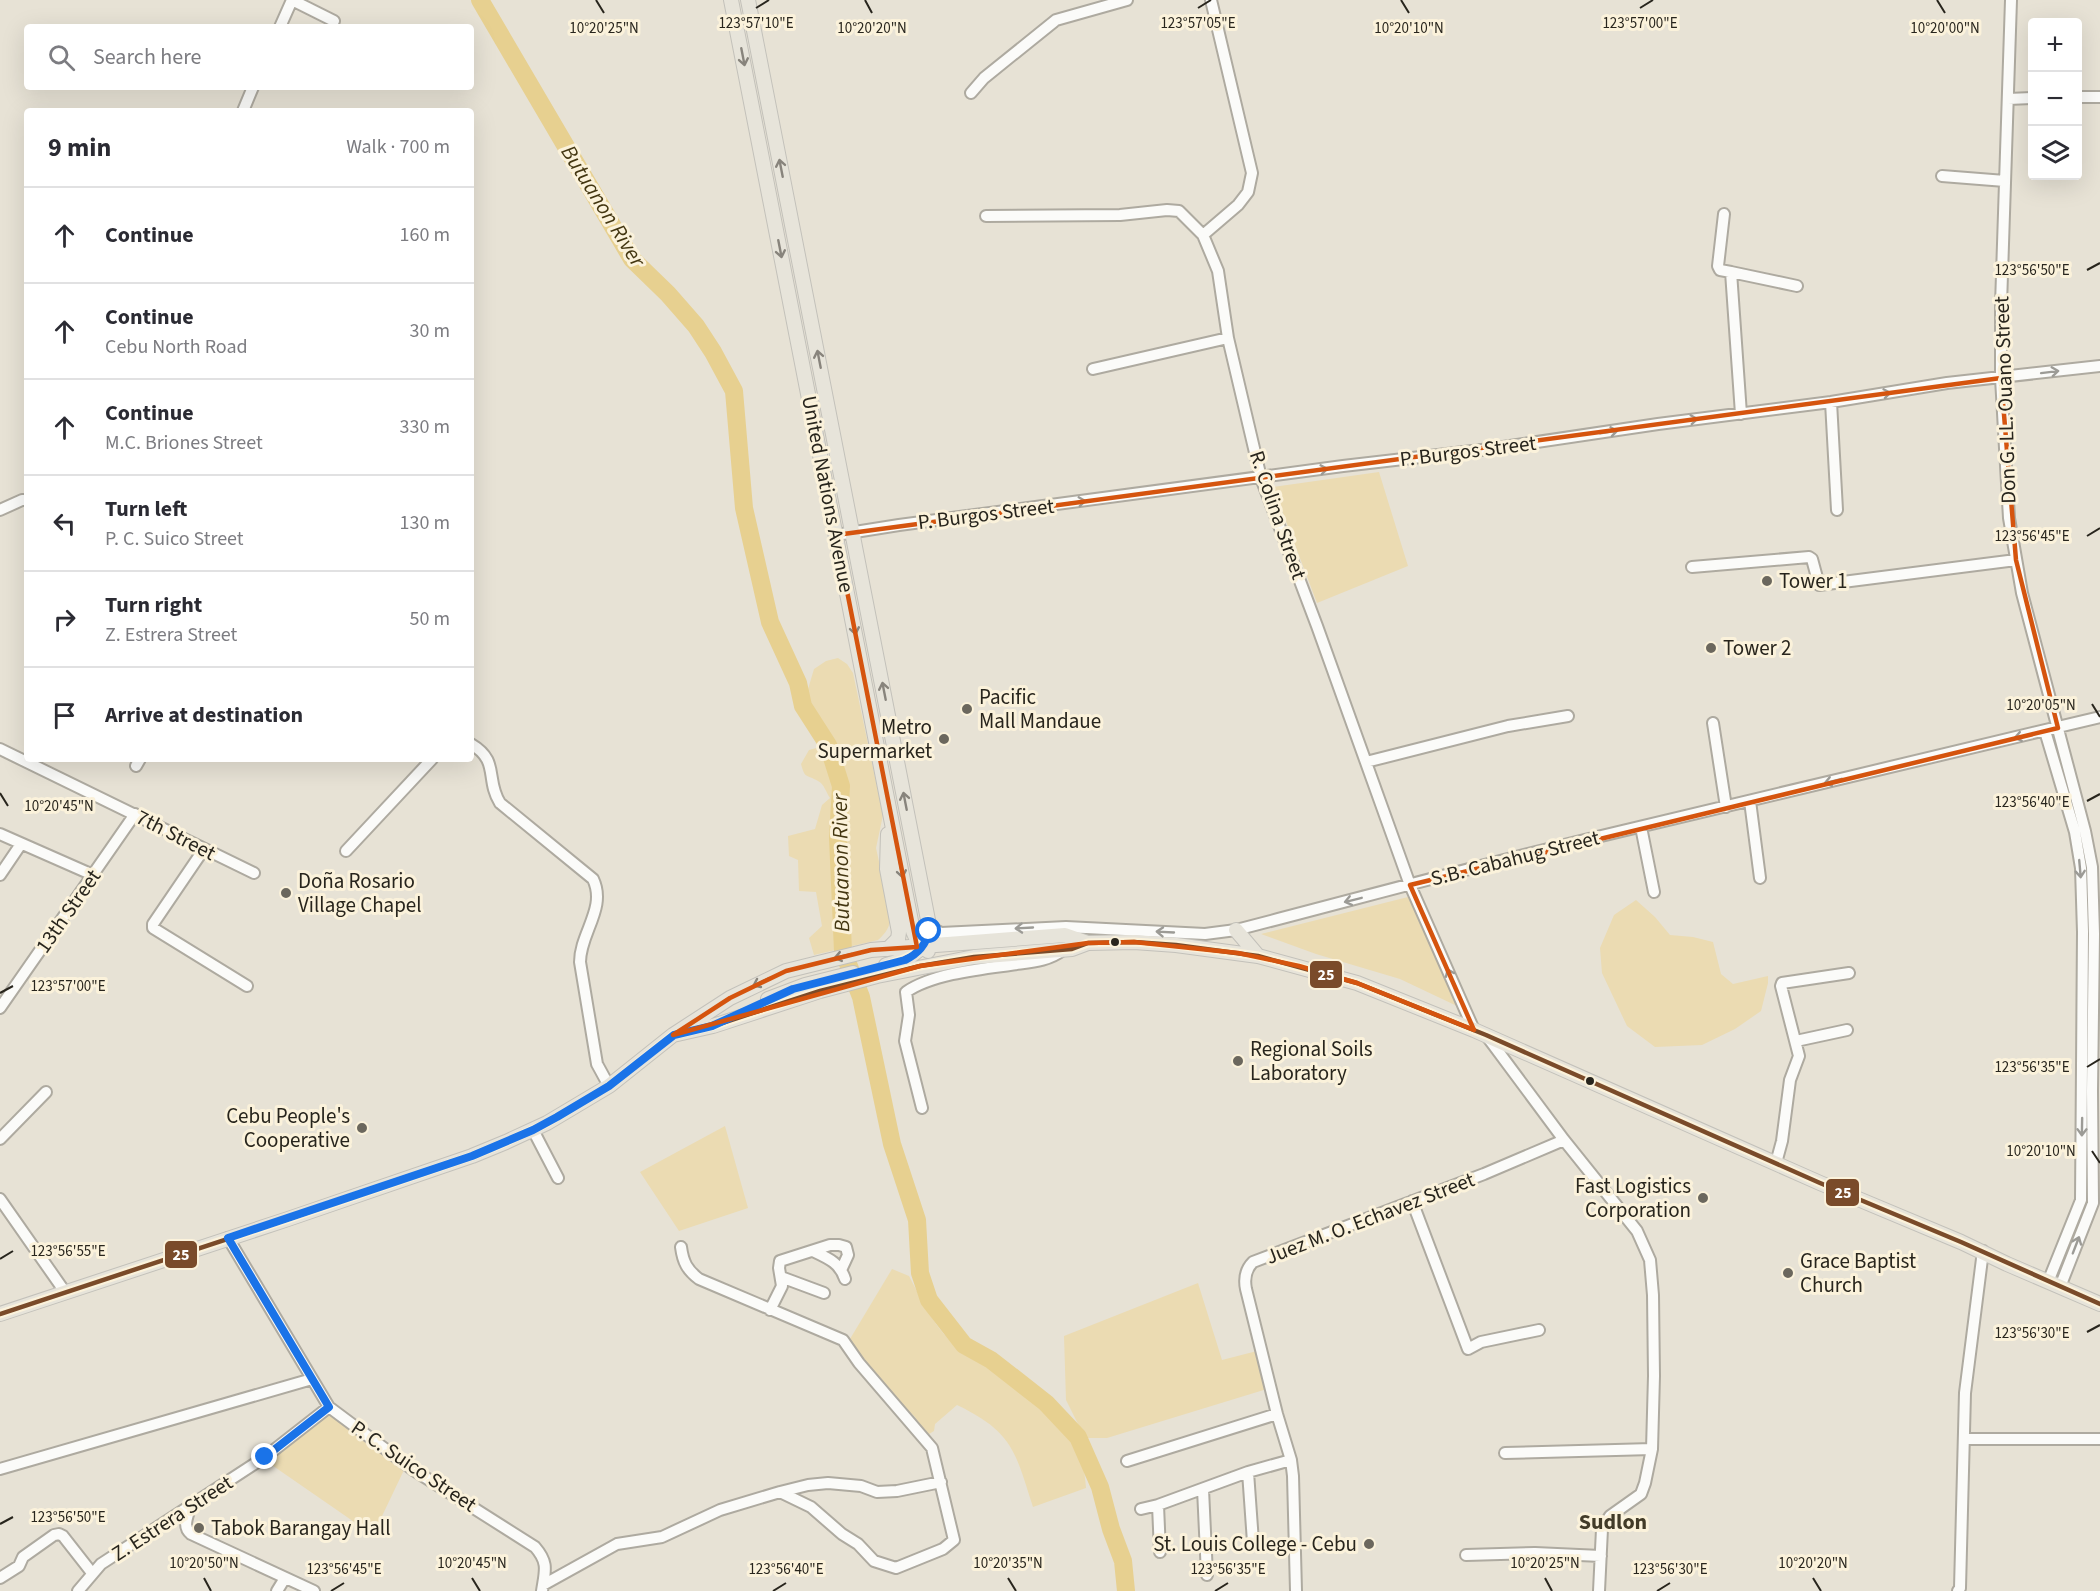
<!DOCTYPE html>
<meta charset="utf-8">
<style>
:root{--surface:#fff;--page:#f7f7f7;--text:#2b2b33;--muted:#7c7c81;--line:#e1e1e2}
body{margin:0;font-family:"Source Sans 3",sans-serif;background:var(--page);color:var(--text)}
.controls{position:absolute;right:18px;top:18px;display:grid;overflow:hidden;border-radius:6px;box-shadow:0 6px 24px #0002}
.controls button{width:54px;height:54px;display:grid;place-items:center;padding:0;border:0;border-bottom:2px solid var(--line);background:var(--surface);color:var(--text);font:30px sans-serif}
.stop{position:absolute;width:18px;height:18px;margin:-14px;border:4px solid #1a73e8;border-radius:50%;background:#fff}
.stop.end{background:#1a73e8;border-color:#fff;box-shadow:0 2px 6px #0008}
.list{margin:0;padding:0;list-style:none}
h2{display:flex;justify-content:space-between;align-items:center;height:78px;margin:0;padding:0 24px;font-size:26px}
h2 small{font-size:20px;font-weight:400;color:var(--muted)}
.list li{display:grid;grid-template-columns:39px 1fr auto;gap:18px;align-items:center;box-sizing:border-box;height:96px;padding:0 24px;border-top:2px solid var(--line)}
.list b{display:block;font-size:22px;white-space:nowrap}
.list p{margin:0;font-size:20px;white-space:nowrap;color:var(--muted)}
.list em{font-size:20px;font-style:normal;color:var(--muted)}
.icon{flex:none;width:33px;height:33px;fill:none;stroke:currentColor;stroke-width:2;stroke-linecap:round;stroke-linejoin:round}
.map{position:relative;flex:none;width:2100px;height:1591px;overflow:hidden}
.search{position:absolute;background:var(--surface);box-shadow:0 6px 24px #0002;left:24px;top:24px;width:450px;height:66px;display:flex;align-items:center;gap:15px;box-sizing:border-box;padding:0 21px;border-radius:6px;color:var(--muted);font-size:22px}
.panel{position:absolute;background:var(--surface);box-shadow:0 6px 24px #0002;left:24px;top:108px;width:450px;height:654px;border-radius:6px}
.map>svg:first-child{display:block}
.green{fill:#ebdbb2}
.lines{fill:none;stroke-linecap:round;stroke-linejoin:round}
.river{stroke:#e7d090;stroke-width:18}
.minor-casing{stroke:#aeaaa0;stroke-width:14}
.major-casing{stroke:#c3c1ba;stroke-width:16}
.minor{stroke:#fbfbf9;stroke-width:10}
.major{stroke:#e7e4da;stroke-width:14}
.bus-1-casing{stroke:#fbf2db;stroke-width:9}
.bus-1{stroke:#7a4b2a;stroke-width:4.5}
.oneway{stroke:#88847c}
.oneway2{stroke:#9c9b96}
.route{stroke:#1a73e8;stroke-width:8}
.marked{fill:none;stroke:#d5540e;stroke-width:4.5;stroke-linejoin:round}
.ticks{fill:none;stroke:#28251d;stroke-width:2}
.poi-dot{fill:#6b675d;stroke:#fbf2db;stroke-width:2}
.bus-dot{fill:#28251d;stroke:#fbf2db;stroke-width:2}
.labels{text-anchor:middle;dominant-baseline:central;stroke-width:6;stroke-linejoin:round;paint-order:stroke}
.street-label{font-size:21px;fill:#28251d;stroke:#fbf2db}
.poi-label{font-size:21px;fill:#28251d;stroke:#fbf2db;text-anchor:start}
.water-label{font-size:22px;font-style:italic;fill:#433611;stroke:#fbf2db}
.neighbourhood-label{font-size:22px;font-weight:bold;fill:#423b28;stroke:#fbf2db}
.ticks-label{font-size:15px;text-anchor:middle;fill:#28251d;stroke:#fbf2db;stroke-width:6;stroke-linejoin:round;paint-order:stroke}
.line-badge{stroke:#fbf2db;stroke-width:2}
.badge-label{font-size:16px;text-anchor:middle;font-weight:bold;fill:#fff}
</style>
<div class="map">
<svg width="2100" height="1591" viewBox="0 0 2100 1591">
<rect width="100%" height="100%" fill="#e7e2d5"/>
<path class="green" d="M1379,472L1408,566L1317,603L1273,487Z
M838,658L847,664L853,673L883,815L876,848L891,916C890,927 886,933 878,940L814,955L809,938L822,926L816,892L799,891L798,860L789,856L788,836L815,829L822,805L830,798C826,792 824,784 818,781C806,774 805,779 801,764L809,750L820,747L823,740L806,696L814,669L826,661Z
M1408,897L1457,1006L1400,979L1316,954L1261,934Z
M1636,900L1655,917L1670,935L1693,937L1713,942L1721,974L1733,984L1768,976V983L1761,1011L1735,1029L1702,1045L1655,1047L1627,1026L1602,973L1600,948L1614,915Z
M725,1126L748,1208L679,1231L640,1172Z
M892,1269L909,1276C923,1303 936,1332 962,1351C971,1357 982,1360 990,1366C1012,1380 1061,1418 1073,1440C1081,1454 1085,1471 1086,1488L1033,1507C1015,1451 1013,1432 957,1405L935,1424L934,1431L929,1434L923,1431L915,1417L889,1392L862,1359L850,1339Z
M1198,1283L1222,1360L1257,1351L1267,1389L1107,1438H1085L1066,1400L1064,1336Z
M328,1413L404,1470L373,1535L266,1461Z"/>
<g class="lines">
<path class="river" d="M480,0L632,259L668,294L696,326L713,352L734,391L744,508L770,622L798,683L803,706L828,745L841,786L838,838L843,951L861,997L892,1144L917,1220L920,1273L929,1300L964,1345L991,1360L1046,1403L1078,1437L1100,1487L1111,1529L1123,1561L1126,1591"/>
<defs>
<path id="minor" d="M292,0L334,21
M2011,0L2001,305V378L2009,518L2022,593L2085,831L2092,867L2094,934L2092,1091L2093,1203L2060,1287
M280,27L292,0
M971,93L984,78L1056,20L1127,0
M2078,97H2100
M2008,99L2032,98
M243,111L253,87
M1942,176L2005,181
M1724,214L1718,266L1720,270L1731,272
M986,216L1120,215L1167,210L1179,211L1203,235
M1203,235L1218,271L1228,338L1261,478L1317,626L1410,885L1474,1030
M1203,235L1238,205L1248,192L1252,173L1211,0
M1093,369L1228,338
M1831,402L1837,510
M1741,414L1731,272L1797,286
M0,510L22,500H27
M836,535L899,525L1343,466L1490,449L1658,424L1831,402L1947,383L2100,366
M1692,567L1809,557L1812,559L1819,585L2016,560
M1713,723L1726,807
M2045,731L2075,832L2081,868L2083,932L2081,1200L2048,1282
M471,744C500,761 485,779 500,803L593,879C607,908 580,933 580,962L597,1064L609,1086
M0,749L254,873
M1366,762L1508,726L1568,716
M136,766L140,759
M1750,801L1760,878
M1641,827L1654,892
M0,834L93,875
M204,849L153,924V928L247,986
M346,851L432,759
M0,875L21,844
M928,920L934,929L941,933L1066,927L1205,934L1236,930C1356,899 1476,866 1597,837C1764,796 1933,758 2100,717
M0,1008L135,814
M1486,1035L1564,1140L1637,1231L1650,1260L1653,1295L1654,1376L1652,1449L1645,1483L1641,1494L1610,1516L1602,1529L1599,1591
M1796,1041L1847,1030
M922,1108L905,1041L909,1015L906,992C932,974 980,969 1010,965C1030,962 1047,962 1063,950
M533,1130L558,1178
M0,1139L46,1092
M1776,1163L1782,1141L1790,1080L1799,1056L1781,986L1782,983L1849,973
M0,1199L65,1292
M1412,1201L1468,1349L1481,1342L1539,1330
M228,1238L329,1407L412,1469L535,1547C549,1563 545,1571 542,1591
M681,1247C683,1262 687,1270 699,1279L843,1340L859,1363L932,1448L954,1540L943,1549L896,1568L874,1561L858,1544L842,1534L811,1507L780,1492
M813,1251C828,1258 840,1263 845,1279
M781,1277L824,1293
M770,1310L782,1286L779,1268L780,1261L830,1245H839L846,1247L848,1255L842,1268
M1965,1439H2100
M1505,1453L1652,1449
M1127,1461L1277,1414
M0,1469L312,1379
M1248,1472L1253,1542
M1203,1489L1207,1575
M191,1504C189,1515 181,1526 191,1534L314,1591
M1158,1505L1160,1552
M1141,1509L1158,1505L1248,1472L1291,1460
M1466,1555L1535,1553L1601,1556
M0,1578L19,1566L23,1557L54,1535L59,1534L63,1536L92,1573
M543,1585L617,1544L662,1537L720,1510L780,1492L808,1485L828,1483L861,1486L877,1492L897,1491L941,1482
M78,1591L101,1564L265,1457L329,1407
M277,1591L285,1578
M1296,1591L1293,1476L1291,1460L1277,1414L1246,1289C1244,1279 1245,1270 1253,1262L1484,1174L1564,1140
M1958,1591L1960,1588L1965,1393L1983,1251"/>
<path id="major" d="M731,0L913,931L918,942L928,951
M748,0L928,920C932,948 911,959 886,965
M1236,930L1258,956
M888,949L898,939L899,932L887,869L888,834
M768,999L805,985L853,973
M673,1035L713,1026L820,991L877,976L974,957L1072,949L1088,943L1134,942L1176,945L1258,956L1357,983L1474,1030L1820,1183L1961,1242L2007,1264L2100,1304
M0,1314L288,1219L472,1156L506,1142L547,1123L609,1086L673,1035L730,998L786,971L871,950L1065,935L1088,943"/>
</defs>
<use href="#minor" class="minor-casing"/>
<use href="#major" class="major-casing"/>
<use href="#minor" class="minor"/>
<use href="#major" class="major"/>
<defs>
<path id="bus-1" d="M885,965C912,958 929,951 928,920
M0,1314L288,1219L472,1156L506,1142L547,1123L609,1086L673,1035L713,1026L820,991L920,966L974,957L1072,949L1088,943L1134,942L1176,945L1258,956L1357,983L1486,1035L1820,1183L1961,1242L2100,1304"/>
</defs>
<use href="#bus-1" class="bus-1-casing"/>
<use href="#bus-1" class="bus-1"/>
</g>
<defs><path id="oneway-shaft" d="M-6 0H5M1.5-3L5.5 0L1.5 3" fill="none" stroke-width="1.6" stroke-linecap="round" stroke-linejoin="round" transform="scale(1.5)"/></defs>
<g class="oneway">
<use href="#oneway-shaft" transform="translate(743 57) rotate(79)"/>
<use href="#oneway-shaft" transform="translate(781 168) rotate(-101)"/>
<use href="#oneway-shaft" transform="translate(780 249) rotate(79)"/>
<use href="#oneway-shaft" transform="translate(819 359) rotate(-101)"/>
<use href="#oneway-shaft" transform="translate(854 626) rotate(79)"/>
<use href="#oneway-shaft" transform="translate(884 691) rotate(-101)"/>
<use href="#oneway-shaft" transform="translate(905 801) rotate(-101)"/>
<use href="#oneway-shaft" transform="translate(901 869) rotate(79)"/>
<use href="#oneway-shaft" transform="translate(843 956) rotate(167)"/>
<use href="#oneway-shaft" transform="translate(761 982) rotate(154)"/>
</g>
<g class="oneway2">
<use href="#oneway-shaft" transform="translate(2050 372) rotate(-7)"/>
<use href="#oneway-shaft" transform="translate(1882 394) rotate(-9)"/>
<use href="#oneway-shaft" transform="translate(1689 420) rotate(-7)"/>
<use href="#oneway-shaft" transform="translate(1609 432) rotate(-9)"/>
<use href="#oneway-shaft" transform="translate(1319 470) rotate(-8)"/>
<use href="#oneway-shaft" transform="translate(1077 502) rotate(-7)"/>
<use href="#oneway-shaft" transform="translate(2023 736) rotate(168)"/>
<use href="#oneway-shaft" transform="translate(1833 781) rotate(166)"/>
<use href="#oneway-shaft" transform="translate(2080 869) rotate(85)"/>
<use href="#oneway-shaft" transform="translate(1353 900) rotate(166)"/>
<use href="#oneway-shaft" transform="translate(1024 928) rotate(177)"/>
<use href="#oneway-shaft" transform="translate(1165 932) rotate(-177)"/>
<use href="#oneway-shaft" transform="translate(1451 977) rotate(-114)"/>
<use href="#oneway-shaft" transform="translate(2082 1127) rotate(91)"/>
<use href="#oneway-shaft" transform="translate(2076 1245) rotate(-69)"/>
</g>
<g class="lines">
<path class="route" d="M265,1457L329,1407L228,1238L472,1156L533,1130L557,1117L609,1086L674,1035L712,1026L793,989L905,960C918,954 926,945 929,931"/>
</g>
<path class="marked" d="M2001,378L2016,560L2058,728L1410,885L1474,1030L1357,983L1299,966L1238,953L1134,942L1088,943L920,966L673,1035L730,998L786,971L871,950L917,947L836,535Z"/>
<path class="ticks" d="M596,0L604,13M865,0L872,13M1401,0L1409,13M1937,0L1945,13M756,8L769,0M1198,8L1211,0M1640,8L1653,0M2087,270L2100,263M2087,536L2100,528M2092,704L2100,717M0,793L8,806M2087,801L2100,794M0,993L13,986M2087,1067L2100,1059M2092,1151L2100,1163M0,1259L13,1251M2087,1332L2100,1325M0,1524L13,1517M204,1578L211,1591M472,1578L480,1591M1008,1578L1016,1591M1545,1578L1552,1591M1813,1578L1821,1591M331,1591L344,1583M773,1591L786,1583M1215,1591L1228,1583M1657,1591L1670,1583"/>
<g class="poi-dot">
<circle cx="1767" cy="581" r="6"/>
<circle cx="1711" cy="648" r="6"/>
<circle cx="967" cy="709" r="6"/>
<circle cx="944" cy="739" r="6"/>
<circle cx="286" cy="893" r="6"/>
<circle cx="1238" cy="1061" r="6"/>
<circle cx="362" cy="1128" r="6"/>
<circle cx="1703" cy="1198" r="6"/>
<circle cx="1788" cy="1273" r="6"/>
<circle cx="199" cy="1528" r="6"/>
<circle cx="1369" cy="1544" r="6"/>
</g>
<g class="bus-dot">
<circle cx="1115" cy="942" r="5"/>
<circle cx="1590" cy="1081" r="5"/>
</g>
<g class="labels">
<g class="street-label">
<text transform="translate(2005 400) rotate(-92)">Don G. LL. Ouano Street</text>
<text transform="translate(1468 451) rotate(-7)">P. Burgos Street</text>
<text transform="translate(828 494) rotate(79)">United Nations Avenue</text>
<text transform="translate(986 514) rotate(-7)">P. Burgos Street</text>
<text transform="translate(1278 515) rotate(71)">R. Colina Street</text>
<text transform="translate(176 835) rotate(27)">7th Street</text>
<text transform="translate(1515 858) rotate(-14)">S.B. Cabahug Street</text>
<text transform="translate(68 911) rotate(-55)">13th Street</text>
<text transform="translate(1370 1218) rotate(-21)">Juez M. O. Echavez Street</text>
<text transform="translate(414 1466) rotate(34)">P. C. Suico Street</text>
<text transform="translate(172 1518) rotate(-33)">Z. Estrera Street</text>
</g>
<g class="poi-label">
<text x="1779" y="581">Tower 1</text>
<text x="1723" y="648">Tower 2</text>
<text x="979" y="697">Pacific<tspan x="979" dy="24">Mall Mandaue</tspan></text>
<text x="932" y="727" text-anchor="end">Metro<tspan x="932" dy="24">Supermarket</tspan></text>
<text x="298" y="881">Doña Rosario<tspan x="298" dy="24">Village Chapel</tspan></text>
<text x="1250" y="1049">Regional Soils<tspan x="1250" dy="24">Laboratory</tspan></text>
<text x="350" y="1116" text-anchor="end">Cebu People's<tspan x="350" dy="24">Cooperative</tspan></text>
<text x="1691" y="1186" text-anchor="end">Fast Logistics<tspan x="1691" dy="24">Corporation</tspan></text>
<text x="1800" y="1261">Grace Baptist<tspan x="1800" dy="24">Church</tspan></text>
<text x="211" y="1528">Tabok Barangay Hall</text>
<text x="1357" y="1544" text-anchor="end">St. Louis College - Cebu</text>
</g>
<g class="water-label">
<text transform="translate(603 206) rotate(58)">Butuanon River</text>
<text transform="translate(841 863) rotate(-91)">Butuanon River</text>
</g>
<g class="neighbourhood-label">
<text x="1613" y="1522">Sudlon</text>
</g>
</g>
<g class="ticks-label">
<text x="756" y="28">123°57'10"E</text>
<text x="1198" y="28">123°57'05"E</text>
<text x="1640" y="28">123°57'00"E</text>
<text x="604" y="33">10°20'25"N</text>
<text x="872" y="33">10°20'20"N</text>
<text x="1409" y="33">10°20'10"N</text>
<text x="1945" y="33">10°20'00"N</text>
<text x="2032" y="275">123°56'50"E</text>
<text x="2032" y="541">123°56'45"E</text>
<text x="2041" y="710">10°20'05"N</text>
<text x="2032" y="807">123°56'40"E</text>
<text x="59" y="811">10°20'45"N</text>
<text x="68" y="991">123°57'00"E</text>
<text x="2032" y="1072">123°56'35"E</text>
<text x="2041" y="1156">10°20'10"N</text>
<text x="68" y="1256">123°56'55"E</text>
<text x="2032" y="1338">123°56'30"E</text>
<text x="68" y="1522">123°56'50"E</text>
<text x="204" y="1568">10°20'50"N</text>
<text x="472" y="1568">10°20'45"N</text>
<text x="1008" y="1568">10°20'35"N</text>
<text x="1545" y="1568">10°20'25"N</text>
<text x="1813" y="1568">10°20'20"N</text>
<text x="344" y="1574">123°56'45"E</text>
<text x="786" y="1574">123°56'40"E</text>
<text x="1228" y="1574">123°56'35"E</text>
<text x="1670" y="1574">123°56'30"E</text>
</g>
<g class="line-badge">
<rect x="1309" y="960" width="34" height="29" rx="6" fill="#7a4b2a"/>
<rect x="1825" y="1178" width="35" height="29" rx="6" fill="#7a4b2a"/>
<rect x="164" y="1240" width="34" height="29" rx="6" fill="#7a4b2a"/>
</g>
<g class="badge-label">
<text x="1326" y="980">25</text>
<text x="1843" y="1198">25</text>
<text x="181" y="1260">25</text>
</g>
</svg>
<div class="controls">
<button>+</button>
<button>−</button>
<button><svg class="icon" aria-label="layers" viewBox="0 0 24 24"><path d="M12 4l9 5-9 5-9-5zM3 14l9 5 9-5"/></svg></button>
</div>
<div class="stop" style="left:929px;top:931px"></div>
<div class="stop end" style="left:265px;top:1457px"></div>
<div class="search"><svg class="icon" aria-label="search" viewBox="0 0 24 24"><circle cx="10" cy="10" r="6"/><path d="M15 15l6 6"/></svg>Search here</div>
<section class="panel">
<h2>9 min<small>Walk · 700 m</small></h2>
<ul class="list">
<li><svg class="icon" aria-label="ahead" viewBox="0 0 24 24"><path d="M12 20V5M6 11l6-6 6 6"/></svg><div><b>Continue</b></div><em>160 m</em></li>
<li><svg class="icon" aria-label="ahead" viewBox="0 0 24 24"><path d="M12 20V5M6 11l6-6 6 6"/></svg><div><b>Continue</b><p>Cebu North Road</p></div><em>30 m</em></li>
<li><svg class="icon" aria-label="ahead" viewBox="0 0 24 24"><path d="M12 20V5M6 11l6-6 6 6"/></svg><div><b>Continue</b><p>M.C. Briones Street</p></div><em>330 m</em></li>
<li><svg class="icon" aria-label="left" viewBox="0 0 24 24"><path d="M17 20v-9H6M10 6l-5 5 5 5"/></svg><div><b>Turn left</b><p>P. C. Suico Street</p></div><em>130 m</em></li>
<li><svg class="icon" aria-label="right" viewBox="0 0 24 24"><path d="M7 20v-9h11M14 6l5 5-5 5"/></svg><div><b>Turn right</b><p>Z. Estrera Street</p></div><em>50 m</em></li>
<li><svg class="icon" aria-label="arrive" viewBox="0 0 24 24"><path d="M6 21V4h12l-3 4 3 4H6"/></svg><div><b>Arrive at destination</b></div></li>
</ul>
</section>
</div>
